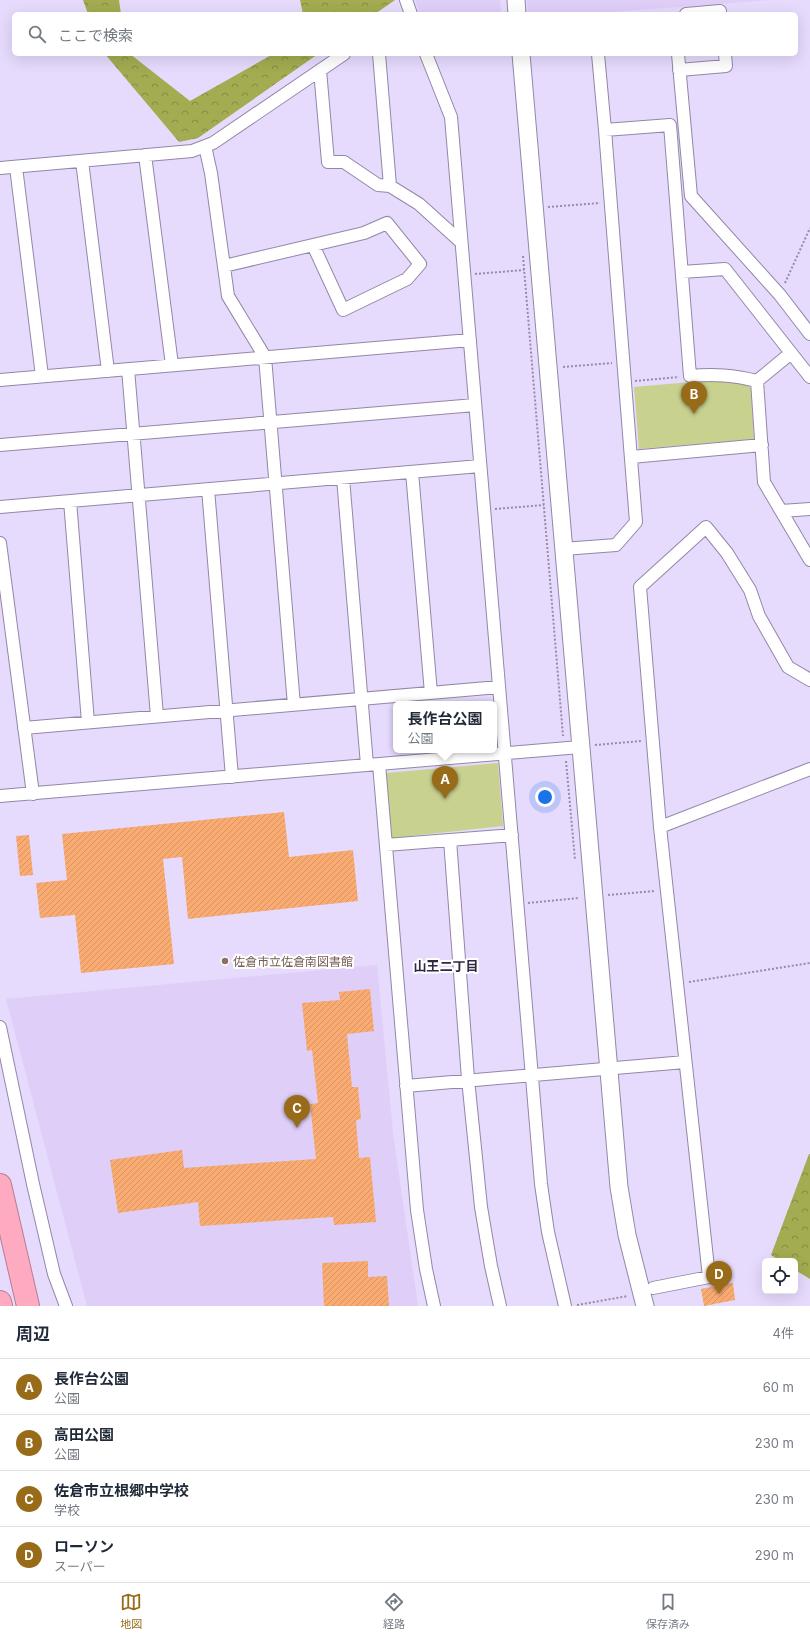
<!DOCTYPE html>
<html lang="ja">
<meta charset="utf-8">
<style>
:root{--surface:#fff;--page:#f6f6f7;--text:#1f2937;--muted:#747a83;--line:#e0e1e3;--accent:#976b18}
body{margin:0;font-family:Inter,"Noto Sans JP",sans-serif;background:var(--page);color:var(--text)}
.controls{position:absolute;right:12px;bottom:12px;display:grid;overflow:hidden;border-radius:6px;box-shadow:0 4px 16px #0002}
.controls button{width:36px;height:36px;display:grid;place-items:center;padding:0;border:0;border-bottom:1px solid var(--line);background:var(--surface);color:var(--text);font:20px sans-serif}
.you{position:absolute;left:545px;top:797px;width:14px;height:14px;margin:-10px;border:3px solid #fff;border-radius:50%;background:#1a73e8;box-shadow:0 0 0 6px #1a73e833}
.badge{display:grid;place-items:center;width:26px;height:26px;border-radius:50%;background:var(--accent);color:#fff;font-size:13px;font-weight:700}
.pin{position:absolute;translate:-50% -33px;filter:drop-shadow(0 1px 2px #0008)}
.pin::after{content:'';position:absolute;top:21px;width:14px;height:12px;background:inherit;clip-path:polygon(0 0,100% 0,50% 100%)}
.popup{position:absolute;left:393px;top:701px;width:104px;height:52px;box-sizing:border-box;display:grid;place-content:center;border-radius:6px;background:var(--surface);filter:drop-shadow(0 1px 3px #0005);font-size:13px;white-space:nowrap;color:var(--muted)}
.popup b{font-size:15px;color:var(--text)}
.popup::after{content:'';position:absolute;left:50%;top:100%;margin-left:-8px;border:8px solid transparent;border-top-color:var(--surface)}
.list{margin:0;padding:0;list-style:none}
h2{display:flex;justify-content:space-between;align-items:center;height:52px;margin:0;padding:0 16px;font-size:17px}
h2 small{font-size:13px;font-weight:400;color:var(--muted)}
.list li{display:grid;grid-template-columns:26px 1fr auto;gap:12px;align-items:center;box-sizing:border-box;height:56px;padding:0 16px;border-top:1px solid var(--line)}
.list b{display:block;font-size:15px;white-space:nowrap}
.list p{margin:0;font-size:13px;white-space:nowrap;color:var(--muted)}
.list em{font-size:13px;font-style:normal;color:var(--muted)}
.icon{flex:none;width:22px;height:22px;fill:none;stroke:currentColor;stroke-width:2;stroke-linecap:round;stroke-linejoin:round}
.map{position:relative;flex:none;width:810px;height:1306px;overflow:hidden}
.search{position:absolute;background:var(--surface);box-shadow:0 4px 16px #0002;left:12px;right:12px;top:12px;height:44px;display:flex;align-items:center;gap:10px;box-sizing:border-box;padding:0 14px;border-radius:6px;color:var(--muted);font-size:15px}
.sheet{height:276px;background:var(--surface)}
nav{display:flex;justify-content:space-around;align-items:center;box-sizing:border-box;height:56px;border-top:1px solid var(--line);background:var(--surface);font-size:11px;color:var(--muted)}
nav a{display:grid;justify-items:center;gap:2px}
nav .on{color:var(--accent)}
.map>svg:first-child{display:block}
.built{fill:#decef8}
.forest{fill:url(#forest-crowns)}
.park{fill:#c9d18f}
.building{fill:url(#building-hatch)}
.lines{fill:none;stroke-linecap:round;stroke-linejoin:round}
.street-casing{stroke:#9387a7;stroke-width:14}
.secondary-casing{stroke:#9387a7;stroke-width:19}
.highway-casing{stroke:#b57d91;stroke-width:24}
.path{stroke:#958ca6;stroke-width:2;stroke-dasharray:2 2;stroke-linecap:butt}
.street{stroke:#fff;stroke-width:12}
.secondary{stroke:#fff;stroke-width:17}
.highway{stroke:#feabc2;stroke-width:22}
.education-dot{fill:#8d6e63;stroke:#fff;stroke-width:1.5}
.labels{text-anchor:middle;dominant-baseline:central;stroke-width:4;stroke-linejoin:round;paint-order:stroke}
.education-label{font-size:12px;fill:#785e54;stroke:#fff;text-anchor:start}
.neighbourhood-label{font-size:13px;font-weight:bold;fill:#312741;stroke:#fff}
</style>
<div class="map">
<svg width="810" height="1306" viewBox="0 0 810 1306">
<defs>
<pattern id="forest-crowns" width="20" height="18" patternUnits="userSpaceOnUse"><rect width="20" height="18" fill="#a3ac50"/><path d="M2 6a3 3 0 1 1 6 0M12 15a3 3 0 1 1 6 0" fill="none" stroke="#858c43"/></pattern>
<pattern id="building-hatch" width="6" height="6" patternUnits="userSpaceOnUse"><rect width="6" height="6" fill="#f9ab72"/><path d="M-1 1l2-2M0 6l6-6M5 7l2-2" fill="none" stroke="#d69363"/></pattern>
</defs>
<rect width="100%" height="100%" fill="#e6dafd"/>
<path class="built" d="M415,0H500L501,14H420Z
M527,0H770L585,14H528Z
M377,965L393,1133L418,1306H87L6,999Z"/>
<path class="forest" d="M83,0H119L121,14H88Z
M300,0H395L375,14H303Z
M105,54H130L190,101L273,54H318L198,138L179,142Z
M809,1154H810V1279L795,1270V1261H780L771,1255Z"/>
<path class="park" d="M714,380L747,384L751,389L754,439L639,449L634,387Z
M498,763L503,826L392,838L386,773Z"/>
<path class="building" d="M284,812L289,857L353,850L358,901L188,919L182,857L163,859L174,964L81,973L75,915L40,918L36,883L67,880L62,834Z
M29,835L33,875L20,876L16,836Z
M370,989L374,1031L347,1034L352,1087H358L361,1119L356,1120L359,1158L370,1157L376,1222L334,1225L333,1217L200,1226L198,1202L118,1213L110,1160L182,1150L184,1168L316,1159L310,1104L318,1103L312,1050L307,1051L302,1003L340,1000L339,992Z
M368,1261V1277L387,1276L389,1306H324L322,1263Z
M733,1283L735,1300L704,1306L701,1289Z"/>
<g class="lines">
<defs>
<path id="street" d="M406,0L411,14
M686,14L720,11V14
M379,54L390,186L419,204L461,242
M426,54L451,117L541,1184L548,1232L565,1306
M678,54L691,196L780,295L810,334
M320,70L328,162H344L378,185L390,186
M679,70L726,66L725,54
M605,130L670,125L690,376C715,374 733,375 757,381L764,482L810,560
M205,146L211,173L228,296L265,357L294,705
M145,155L172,365
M82,161L108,371
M16,167L42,376
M0,168L192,151L213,143L344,54
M224,266L364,233L387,223L420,264L407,279L343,310L313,245
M682,272L725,269L810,377
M128,369L157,716
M0,380L470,340
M757,381L791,353
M0,445L475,405
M631,457L762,445
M412,472L431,693
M343,478L367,765
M208,489L232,777
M70,501L88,722
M0,507L480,466
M781,511L810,509
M0,543L33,794
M563,549L616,545L636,522L605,130L598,54
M24,728L499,687
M379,764L417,1210L426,1269L434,1306
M0,796L580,747
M660,827L810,769
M450,840L468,1079L481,1207L491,1266L500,1306
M386,845L512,835
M0,1027L33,1184L54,1274L66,1306
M406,1086L685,1062
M653,1288L709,1277L660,827L640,587L706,527L727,553L750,590L759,616L788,667L810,680"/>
<path id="secondary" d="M516,0L517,14
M521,54L619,1187L627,1235L645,1306"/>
<path id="highway" d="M0,1185L28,1306
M0,1302L1,1306"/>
</defs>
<use href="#street" class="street-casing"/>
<use href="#secondary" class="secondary-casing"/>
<use href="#highway" class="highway-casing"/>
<path class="path" d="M548,207L600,203
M523,256L563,736
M475,274L524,270
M785,283L810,228
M563,367L612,363
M635,381L679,377
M495,509L544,505
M595,745L641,741
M566,761L575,860
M608,895L655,891
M528,903L579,898
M689,982L810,963
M577,1305L628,1296"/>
<use href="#street" class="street"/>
<use href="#secondary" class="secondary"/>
<use href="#highway" class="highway"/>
</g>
<circle class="education-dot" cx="225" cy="961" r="4"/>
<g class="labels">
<g class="education-label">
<text x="233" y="961">佐倉市立佐倉南図書館</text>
</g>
<g class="neighbourhood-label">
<text x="446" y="966">山王二丁目</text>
</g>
</g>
</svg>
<div class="controls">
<button><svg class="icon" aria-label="locate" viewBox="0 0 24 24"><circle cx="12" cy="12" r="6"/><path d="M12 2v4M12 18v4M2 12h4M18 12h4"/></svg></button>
</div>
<div class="you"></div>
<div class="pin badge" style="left:445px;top:799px">A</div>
<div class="popup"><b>長作台公園</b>公園</div>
<div class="pin badge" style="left:694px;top:414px">B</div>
<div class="pin badge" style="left:297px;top:1128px">C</div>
<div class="pin badge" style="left:719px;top:1294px">D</div>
<div class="search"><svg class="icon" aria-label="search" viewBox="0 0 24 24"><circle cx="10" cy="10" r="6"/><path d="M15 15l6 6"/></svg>ここで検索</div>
</div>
<section class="sheet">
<h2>周辺<small>4件</small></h2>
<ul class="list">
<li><span class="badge">A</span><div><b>長作台公園</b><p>公園</p></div><em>60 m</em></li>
<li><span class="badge">B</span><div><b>高田公園</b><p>公園</p></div><em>230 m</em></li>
<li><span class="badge">C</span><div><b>佐倉市立根郷中学校</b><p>学校</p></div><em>230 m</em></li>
<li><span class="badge">D</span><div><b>ローソン</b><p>スーパー</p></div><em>290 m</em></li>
</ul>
</section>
<nav>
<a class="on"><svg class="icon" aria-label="map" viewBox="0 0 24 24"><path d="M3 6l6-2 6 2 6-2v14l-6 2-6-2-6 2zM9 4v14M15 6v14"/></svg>地図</a>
<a><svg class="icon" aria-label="directions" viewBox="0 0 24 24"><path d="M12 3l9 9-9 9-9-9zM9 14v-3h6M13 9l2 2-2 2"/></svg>経路</a>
<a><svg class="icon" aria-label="saved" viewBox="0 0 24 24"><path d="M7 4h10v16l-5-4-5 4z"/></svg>保存済み</a>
</nav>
